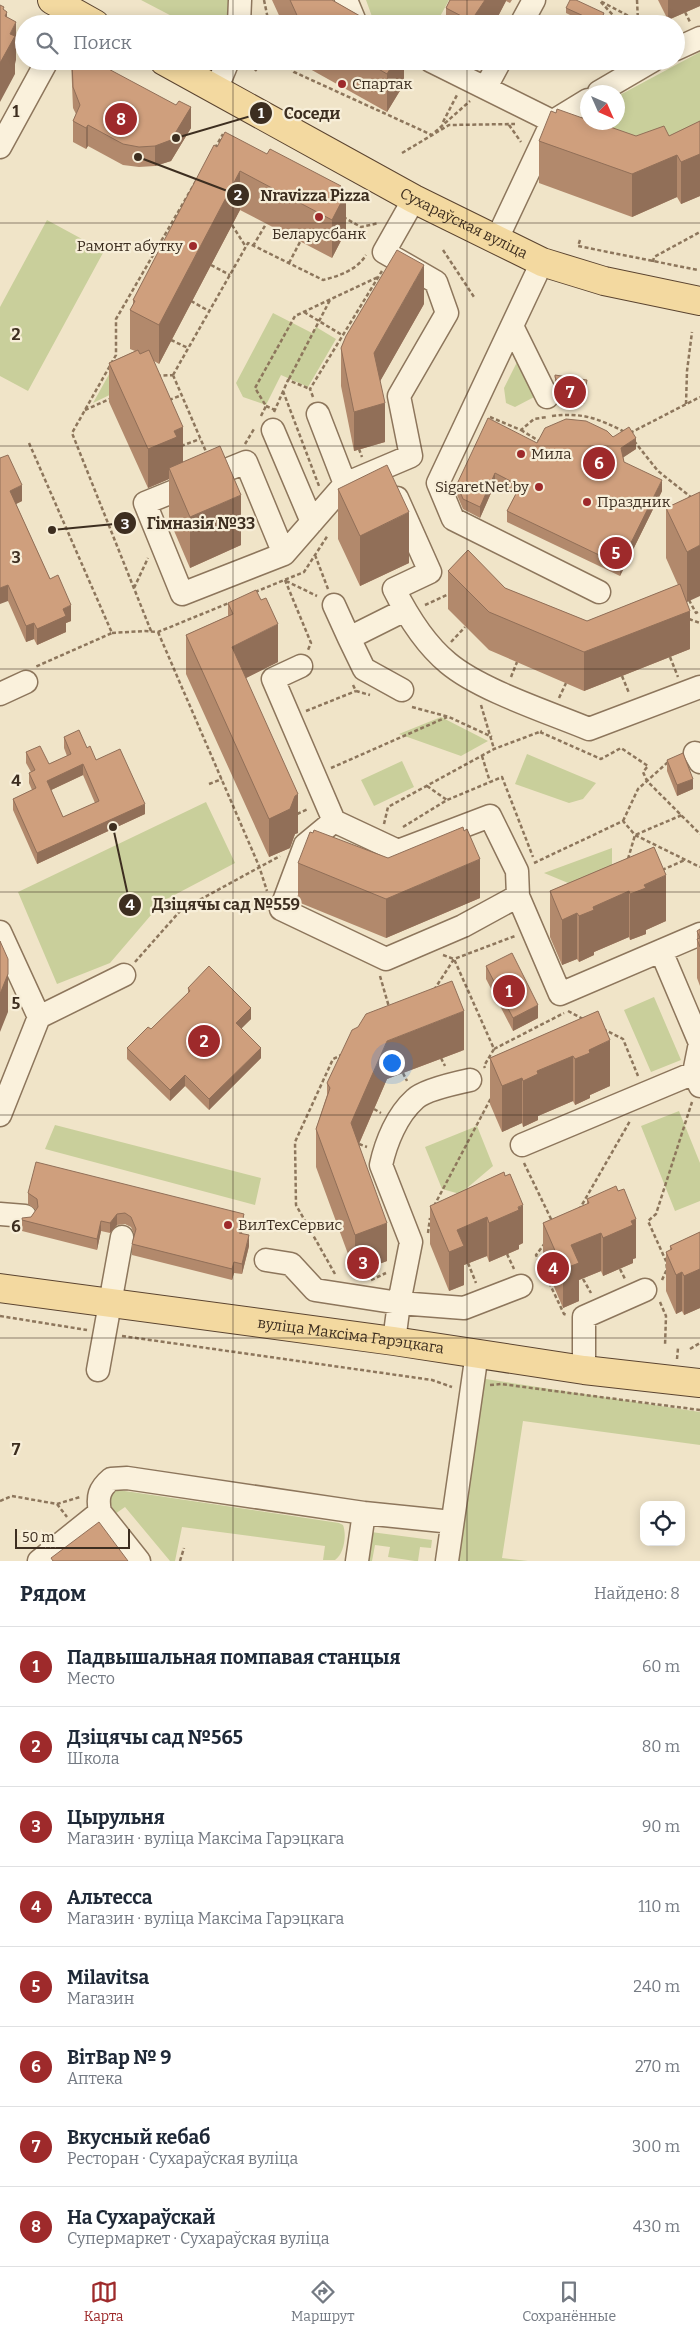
<!DOCTYPE html>
<html lang="ru">
<meta charset="utf-8">
<style>
:root{--surface:#fff;--page:#f6f6f7;--text:#1f2937;--muted:#747a83;--line:#e0e1e3;--accent:#9e2a2b}
body{margin:0;font-family:Bitter,serif;background:var(--page);color:var(--text)}
.controls{position:absolute;right:15px;bottom:15px;display:grid;overflow:hidden;border-radius:10px;box-shadow:0 2px 12px #0003}
.controls button{width:45px;height:45px;display:grid;place-items:center;padding:0;border:0;border-bottom:1px solid var(--line);background:var(--surface);color:var(--text);font:25px sans-serif}
.compass{position:absolute;left:580px;top:85px;width:45px;height:45px;border-radius:50%;background:var(--surface);box-shadow:0 2px 12px #0003;rotate:135deg}
.scale{position:absolute;left:15px;bottom:12px;width:115px;box-sizing:border-box;padding-left:5px;border:2px solid #3d2e20;border-top:0;font-size:14px;line-height:18px;white-space:nowrap;color:#3d2e20;-webkit-text-stroke:4px #f7eed8;paint-order:stroke}
.you{position:absolute;left:391px;top:1062px;width:18px;height:18px;margin:-12px;border:4px solid #fff;border-radius:50%;background:#1a73e8;box-shadow:0 0 0 8px #1a73e833}
.badge{display:grid;place-items:center;width:32px;height:32px;border-radius:50%;background:var(--accent);color:#fff;font-size:16px;font-weight:700}
.pin{position:absolute;translate:-50% -50%;border:2px solid #fff;box-shadow:0 1px 5px #0006}
.list{margin:0;padding:0;list-style:none}
h2{display:flex;justify-content:space-between;align-items:center;height:65px;margin:0;padding:0 20px;font-size:21px}
h2 small{font-size:16px;font-weight:400;color:var(--muted)}
.list li{display:grid;grid-template-columns:32px 1fr auto;gap:15px;align-items:center;box-sizing:border-box;height:80px;padding:0 20px;border-top:1px solid var(--line)}
.list b{display:block;font-size:19px;white-space:nowrap}
.list p{margin:0;font-size:16px;white-space:nowrap;color:var(--muted)}
.list em{font-size:16px;font-style:normal;color:var(--muted)}
.icon{flex:none;width:28px;height:28px;fill:none;stroke:currentColor;stroke-width:2;stroke-linecap:round;stroke-linejoin:round}
.map{position:relative;flex:none;width:700px;height:1561px;overflow:hidden}
.search{position:absolute;background:var(--surface);box-shadow:0 2px 12px #0003;left:15px;right:15px;top:15px;height:55px;display:flex;align-items:center;gap:12px;box-sizing:border-box;padding:0 18px;border-radius:28px;color:var(--muted);font-size:19px}
.sheet{height:705px;background:var(--surface)}
nav{display:flex;justify-content:space-around;align-items:center;box-sizing:border-box;height:70px;border-top:1px solid var(--line);background:var(--surface);font-size:14px;color:var(--muted)}
nav a{display:grid;justify-items:center;gap:2px}
nav .on{color:var(--accent)}
.map>svg:first-child{display:block}
.green{fill:#c9cf9b}
.lines{fill:none;stroke-linecap:round;stroke-linejoin:round}
.minor-casing{stroke:#8d765c;stroke-width:25}
.major-casing{stroke:#5b4430;stroke-width:30}
.path{stroke:#8d765c;stroke-width:2.5;stroke-dasharray:4 2.5;stroke-linecap:butt}
.minor{stroke:#faf1dc;stroke-width:22}
.major{stroke:#f3d9a0;stroke-width:28}
.wall{fill:#b2896c;fill-rule:evenodd}
.shaded-wall{fill:#916f58}
.building{fill:#cf9f7d;stroke:#916f58;fill-rule:evenodd}
.grid{fill:none;stroke:#3d2e20;stroke-width:1;stroke-opacity:0.55}
.poi-dot{fill:#9e2a2b;stroke:#f7eed8;stroke-width:2}
.labels{text-anchor:middle;dominant-baseline:central;stroke-width:4.5;stroke-linejoin:round;paint-order:stroke}
.poi-label{font-size:15px;fill:#3d2e20;stroke:#f7eed8;text-anchor:start}
.street-label{font-size:15px;fill:#3d2e20;stroke:#f7eed8}
.grid-label{font-size:16px;text-anchor:middle;font-weight:bold;fill:#3d2e20;stroke:#f7eed8;stroke-width:4.5;stroke-linejoin:round;paint-order:stroke}
.leader{fill:none;stroke:#3d2e20;stroke-width:2}
.callout-dot{fill:#3d2e20;stroke:#f7eed8;stroke-width:2}
.mark-label{font-size:15px;text-anchor:middle;font-weight:bold;fill:#fff}
.callout-label{font-size:16px;text-anchor:middle;font-weight:bold;fill:#3d2e20;stroke:#f7eed8;stroke-width:4.5;stroke-linejoin:round;paint-order:stroke}
</style>
<div class="map">
<svg width="700" height="1561" viewBox="0 0 700 1561">
<rect width="100%" height="100%" fill="#f0e4c8"/>
<path class="green" d="M141,0H230L228,24H187Z
M366,0H449L436,24H377L374,22Z
M700,52V129L663,146L566,123L587,112L588,122H618V96Z
M47,220L104,251L28,391L0,376V307Z
M273,313L312,333L316,327L336,339L308,387L281,375L266,405L243,397L236,383Z
M520,356L538,395L515,407L506,403L504,388Z
M117,360L149,376L93,403Z
M441,717L488,741L461,756L399,734Z
M527,754L596,783L583,799L569,803L515,784Z
M402,761L414,787L374,806L361,780Z
M206,802L235,863L163,901L110,963L57,984L18,892Z
M612,848V868L573,885L544,873Z
M654,997L681,1060L651,1072L624,1010Z
M679,1111L700,1163V1201L675,1211L641,1126Z
M55,1125L261,1178L255,1205L45,1149Z
M477,1126L493,1166L460,1194L442,1189L425,1147Z
M486,1379L700,1412V1445L523,1421L502,1558L528,1561H459L451,1558L480,1380Z
M118,1490L339,1523L343,1525C347,1535 344,1554 335,1560H323L325,1546L182,1527L175,1561H170L125,1507L115,1514L109,1500L111,1493Z
M371,1532L432,1540L431,1548L420,1547L418,1561H415L388,1557L390,1547L375,1545L372,1561H367Z"/>
<g class="lines">
<defs>
<path id="minor" d="M346,0L356,24
M239,24L240,0
M521,24L534,0
M676,49L700,38
M431,61L576,133
M486,87L500,61
M216,90L228,61
M599,92L652,61
M0,147L47,61
M496,241L552,122L588,100
M542,262L438,483L453,519L599,592
M512,326L547,397
M318,414L345,484
M273,430L312,522
M397,498L430,572L394,589C407,615 425,644 448,663C480,690 548,712 589,729L700,687
M284,554L246,462L145,503L182,594L284,554L345,484L411,456L399,396L447,313L436,282L384,252L414,199
M334,605L349,638
M301,666L273,679L334,821L398,851L490,816L517,871L518,896L560,994L700,934
M402,690L364,669L349,638L405,610
M0,694L26,682
M695,753L700,762
M334,821L305,845L281,909L386,959L463,926L518,896
M0,932L39,1017
M661,951L700,1043L694,1073L700,1086
M0,1115L39,1017L124,975
M522,1145L694,1073
M0,1214L25,1216
M266,1260L291,1264L315,1290L399,1303L464,1308L521,1286
M394,1341L399,1303L411,1242L381,1165C386,1142 397,1115 415,1099C424,1090 456,1083 470,1080
M98,1370L122,1237
M584,1370V1317L645,1290
M100,1512L139,1561
M39,1561L100,1512C97,1497 99,1489 111,1479L127,1478L364,1513L452,1522
M357,1561L364,1513
M447,1561L477,1353"/>
<g id="major">
<path d="M52,0L95,24"/>
<path id="s1" d="M164,61L414,199L542,262L604,281L700,301"/>
<path id="s2" d="M0,1288L394,1341L584,1370L700,1383"/>
</g>
</defs>
<use href="#minor" class="minor-casing"/>
<use href="#major" class="major-casing"/>
<path class="path" d="M264,0L269,24
M637,0L638,21
M685,12L690,22
M621,24L600,1L644,24
M72,61L68,68L74,70
M286,61L294,72L432,135
M255,71L263,61
M443,122L457,95
M509,125L521,142
M435,132L470,101
M215,148L223,134
M402,153L449,125L515,124
M343,217L361,227L379,223
M232,225L246,247
M580,240L578,246L698,270
M253,246L266,224
M443,250L474,297
M653,262L654,257L700,232
M289,263L300,242
M211,265L230,275
M191,301L209,311
M304,312L342,335
M171,340L188,348
M173,375L248,243L323,280C339,276 357,270 366,255
M173,375L207,454
M157,376L173,375
M289,379L330,300
M283,391L319,486
M313,397L310,389L382,271
M169,400L182,395
M686,404L687,371L692,332
M266,406L275,410
M85,410L112,398
M274,412L288,380L310,389
M261,416L266,406L255,388L295,316L378,277
M552,416C583,412 599,419 625,432
M490,417L521,430L534,419L547,417
M521,430L539,441
M630,433L700,397
M634,441L658,471L692,498
M29,443L112,633L35,667
M245,444L254,429
M181,446L200,439
M359,449L362,457
M315,555L328,589
M285,580L311,643L308,650
M286,581L317,596
M134,588L148,558
M255,592L304,572L328,535
M689,600L696,613L700,611
M425,605L449,594
M689,619L700,623
M151,631L72,433L116,355V319L196,181
M158,632L259,866L267,891
M112,633L145,631L158,632L229,603
M451,642L465,627
M670,657L678,677
M622,676L629,693
M511,677L517,662
M353,685L356,691L370,695
M559,698L566,683
M481,705L494,749
M412,707L449,717L492,737
M306,711L356,691
M540,732L601,759L621,748L648,766L643,772L647,781L700,834
M482,756L490,782
M331,768L447,717
M209,784L222,779
M427,786L447,800
M297,814L308,809
M623,821L638,789L668,762
M384,824L388,807L494,749L542,731
M403,827L447,800L502,777L533,857
M628,859L635,835L682,815
M534,863L623,821L635,835L700,867
M662,870L685,860
M443,955L454,959L494,1049L484,1066L485,1068
M135,962L181,910L280,856
M380,976L389,1007
M434,990L454,959L515,936
M568,1011L583,1019
M603,1029L623,1039L638,1076
M494,1049L564,1013
M441,1058L445,1066
M403,1073L407,1081
M374,1109L381,1113
M359,1144L367,1147
M524,1163L552,1221
M434,1206L491,1098
M579,1210L630,1121
M428,1233L430,1218
M545,1243L536,1255L564,1314L567,1315
M507,1254L514,1269
M468,1263L476,1283
M620,1269L625,1279
M335,1274L296,1205L295,1142L333,1059L341,1055
M583,1279L591,1293
M371,1280L386,1273
M662,1280L667,1269L666,1261L648,1221L656,1214L692,1102
M660,1302L666,1316L665,1346
M0,1316L87,1330
M122,1336L432,1380L452,1387
M690,1349L700,1343
M677,1359L678,1348
M490,1385L501,1384L700,1410
M0,1501L12,1496L57,1504L80,1497
M57,1504L67,1517
M180,1561L184,1548"/>
<use href="#minor" class="minor"/>
<use href="#major" class="major"/>
</g>
<path class="wall" d="M272,0H332L374,24H283Z
M450,0H512L510,3L506,1L494,24H446V8Z
M658,0H700V6L668,20Z
M566,8L604,18L601,24H588L566,13Z
M71,61H85L87,63L106,67L191,128L171,161L155,166L139,167L123,165L88,146L86,149L73,142V121L76,114L73,108Z
M300,61H404V84L387,112L301,64Z
M461,61H475L471,67Z
M700,121V196L681,204L677,197L632,217L539,183V141L636,136H669Z
M217,147L267,154L341,191L346,231L332,258L240,210L159,364L154,361L183,463L241,545L190,568L169,519V479L148,488L109,402V363L135,351L130,349V310L133,305V300Z
M424,304L380,381L385,442L354,451L341,386V348Z
M555,375L587,385L584,404L559,400V392L555,383Z
M613,437L636,449L623,457L624,462L662,491L620,576L507,522V511L516,494L495,484L480,518L463,509L457,495V484L537,443Z
M0,458L22,501L16,504L50,579L71,621L66,623V632L37,645L34,639L26,642L8,601Z
M338,489L409,563L360,586L338,539Z
M700,492L687,602L690,649L584,691L489,650L448,609V571L505,588L587,621L678,585L666,558V508Z
M228,603L278,662L246,678L298,833L295,834L290,848L269,857L186,674V635L228,616Z
M64,737L87,748L96,760L145,814L37,864L13,810V799L32,790L29,783V773L31,772L26,763V752L49,764L67,756L64,748ZM83,775L95,803L63,817L51,790Z
M667,760L693,789L677,796L667,771Z
M654,847L666,921L646,930V934L630,940L629,937L594,952V955L579,962L577,959L562,965L550,937V891Z
M298,863L480,898L386,938L298,902Z
M700,929V986L697,978V931Z
M486,966L538,1018L513,1031L486,979Z
M188,988L251,1019L241,1028L261,1058L209,1110L185,1086L170,1101L127,1059V1048L151,1029L188,993Z
M598,1011L610,1086L590,1095V1098L575,1105L573,1101L538,1116V1120L523,1127L522,1123L502,1132L490,1104V1058Z
M464,1050L387,1079L359,1144L387,1261L355,1273L316,1167V1129L327,1095V1083Z
M504,1172L523,1243L519,1245V1249L489,1262L487,1256L464,1265V1285L449,1291L430,1244V1206Z
M28,1193L244,1225L242,1233L249,1246L242,1274L234,1273L232,1280L132,1255V1244L135,1236L131,1227L125,1224L117,1225L110,1233L101,1231L97,1250L22,1231V1220L31,1217L36,1210L28,1204Z
M587,1199L636,1258L633,1259V1263L603,1276L601,1271L579,1280V1301L563,1308L543,1261V1223L587,1204Z
M700,1232V1308L684,1315L682,1311L676,1314L666,1291V1252L670,1250V1246Z"/>
<path class="shaded-wall" d="M485,0H506V1L494,24H471V21Z
M668,0H700V6L668,20Z
M7,12V50L10,34L16,22V60L15,64V74L0,102V63L5,16Z
M604,13V18L601,24H599Z
M395,61H404V84L387,112V74Z
M471,61H475L471,67Z
M191,107V128L171,161L155,166V146Z
M88,125V146L86,149V128Z
M700,154V196L681,204V162Z
M677,155V197L632,217V174Z
M240,171V210L159,364V325Z
M341,186V201L346,193V231L332,258V220L339,190Z
M424,265V304L374,392V353Z
M385,403V442L354,451V412Z
M183,427V465L169,468V479L148,488V449L174,431Z
M636,438V449L621,459V448Z
M495,473V484L480,518V507Z
M662,480V491L620,576V565Z
M22,485V501L10,507V491Z
M241,495V545L190,568V517Z
M409,512V563L360,586V536Z
M700,545V596L687,602V552Z
M8,585V601L0,604V588Z
M71,605V621L66,623V632L37,645V629L63,609Z
M690,611V649L584,691V652Z
M34,623V639L26,642V626Z
M278,624V662L232,685V647Z
M83,764V775L47,792V781Z
M693,779V789L677,796V785Z
M298,794V833L295,834L290,848L269,857V819L295,796Z
M145,804V814L37,864V853Z
M480,859V898L386,938V899Z
M666,875V921L646,930V934L630,940V894L644,885Z
M629,891V937L594,952V955L579,962V916L593,907Z
M577,913V959L562,965V920Z
M8,959V1012L0,1032V994Z
M538,1005V1018L513,1031V1018Z
M251,1008V1019L236,1034V1023Z
M464,1011V1050L387,1079L351,1162V1123L387,1041Z
M610,1040V1086L590,1095V1098L575,1105V1059L589,1050Z
M261,1048V1058L209,1110V1099Z
M573,1056V1101L538,1116V1120L523,1127V1081L537,1071Z
M185,1075V1086L170,1101V1090Z
M522,1078V1123L502,1132V1086Z
M523,1205V1243L519,1245V1249L489,1262V1223Z
M117,1214V1225L110,1233V1223Z
M244,1214V1225L239,1243V1233Z
M487,1217V1256L464,1265V1285L449,1291V1252L457,1230Z
M636,1219V1258L633,1259V1263L603,1276V1238L631,1221Z
M101,1221V1231L97,1250V1239Z
M387,1223V1261L355,1273V1235Z
M601,1233V1271L579,1280V1301L563,1308V1269L571,1245Z
M249,1235V1246L242,1274V1264Z
M234,1262V1273L232,1280V1269Z
M700,1269V1308L684,1315V1276Z
M682,1272V1311L676,1314V1275Z"/>
<path class="building" d="M290,0H332L374,24H301Z
M450,0H485L471,21L446,8Z
M570,0H576L604,13L599,23L566,8Z
M0,5L4,7L3,9L7,12L5,16L16,22L10,34L15,36L0,63Z
M72,61H85L87,63L88,61H105L106,62L103,66L176,105L179,101L191,107L171,140L155,146L139,147L123,144L88,125L86,128L73,121L80,105L73,87Z
M365,61H395L387,74Z
M557,109L588,120V122H596L636,136L664,126L669,136L700,121V154L681,162L677,155L632,174L539,141L551,111L556,113Z
M225,132L267,154L270,149L341,186L339,190L346,193L332,220L240,171L159,325L130,310L135,301L133,300L214,145L217,147Z
M397,250L424,265L374,353L385,403L354,412L341,348L346,336Z
M138,350L140,354L149,350L183,427L174,431L177,437L148,449L109,363Z
M555,375L587,380L584,398L559,395V386L555,377Z
M488,418L537,443L545,428L566,419L586,421L607,431L613,437L629,427L636,438L621,448L624,462L662,480L620,565L507,511L520,486L495,473L480,507L463,499L457,484Z
M220,446L241,495L190,517L169,468Z
M8,455L22,485L10,491L50,579L58,575L71,605L63,609L66,616L37,629L34,623L26,626L8,585L0,588V458Z
M387,465L409,512L360,536L338,489Z
M700,492V545L687,552L666,508Z
M468,550L505,588L587,621L680,584L690,611L584,652L489,612L448,571Z
M256,590L261,600L266,598L278,624L232,647L298,794L295,796L290,809L269,819L186,635L233,614L228,603Z
M79,730L87,748L90,746L96,760L120,749L145,804L37,853L13,799L36,788L29,773L35,770L26,752L40,746L49,764L71,754L64,737ZM83,764L99,801L63,817L47,781Z
M683,753L693,779L677,785L667,760Z
M463,827L464,831L467,829L480,859L386,899L298,863L310,832L313,833L314,830L388,858Z
M654,847L666,875L644,885L646,888L630,894L629,891L593,907L594,910L579,916L577,913L562,920L550,891Z
M700,929V947L697,939L700,938L697,931Z
M0,941L8,959V974L0,994Z
M512,953L538,1005L513,1018L486,966Z
M209,966L251,1008L236,1023L261,1048L209,1099L185,1075L170,1090L127,1048L148,1027L151,1029L190,991L188,988Z
M452,981L464,1011L387,1041L351,1123L387,1223L355,1235L316,1129L330,1088L327,1083L352,1030L358,1027L366,1014Z
M598,1011L610,1040L589,1050L590,1053L575,1059L573,1056L537,1071L538,1074L523,1081L522,1078L502,1086L490,1058Z
M36,1162L244,1214L239,1233L249,1235L242,1264L234,1262L232,1269L132,1244L136,1229L131,1217L125,1213L117,1214L110,1223L101,1221L97,1239L22,1220V1218L31,1217L38,1207L37,1199L28,1193Z
M504,1172L505,1176L510,1174L523,1205L518,1207L519,1210L489,1223L487,1217L457,1230L464,1246L449,1252L430,1206Z
M616,1186L618,1191L624,1189L636,1219L631,1221L633,1225L603,1238L601,1233L571,1245L579,1263L563,1269L543,1223L589,1203L587,1199Z
M700,1232V1269L684,1276L682,1272L676,1275L666,1252L672,1249L670,1246Z
M99,1522L128,1561H53L51,1558Z"/>
<path class="grid" d="M233,0V24M467,0V24M233,61V1561M467,61V1561M0,223H700M0,446H700M0,669H700M0,892H700M0,1115H700M0,1338H700"/>
<g class="poi-dot">
<circle cx="342" cy="84" r="5"/>
<circle cx="319" cy="217" r="5"/>
<circle cx="193" cy="246" r="5"/>
<circle cx="521" cy="454" r="5"/>
<circle cx="539" cy="487" r="5"/>
<circle cx="587" cy="502" r="5"/>
<circle cx="228" cy="1225" r="5"/>
</g>
<g class="labels">
<g class="poi-label">
<text x="352" y="84">Спартак</text>
<text x="319" y="234" text-anchor="middle">Беларусбанк</text>
<text x="183" y="246" text-anchor="end">Рамонт абутку</text>
<text x="531" y="454">Мила</text>
<text x="529" y="487" text-anchor="end">SigaretNet.by</text>
<text x="597" y="502">Праздник</text>
<text x="238" y="1225">ВилТехСервис</text>
</g>
<g class="street-label">
<text stroke="none"><textPath href="#s1" startOffset="341">Сухараўская вуліца</textPath></text>
<text stroke="none"><textPath href="#s2" startOffset="354">вуліца Максіма Гарэцкага</textPath></text>
</g>
</g>
<g class="grid-label">
<text x="16" y="117">1</text>
<text x="16" y="340">2</text>
<text x="16" y="563">3</text>
<text x="16" y="786">4</text>
<text x="16" y="1009">5</text>
<text x="16" y="1232">6</text>
<text x="16" y="1455">7</text>
</g>
<path class="leader" d="M176 138L261 113M138 157L238 195M52 530L125 523M113 827L130 905"/>
<g class="callout-dot">
<circle cx="176" cy="138" r="5"/>
<circle cx="138" cy="157" r="5"/>
<circle cx="52" cy="530" r="5"/>
<circle cx="113" cy="827" r="5"/>
<circle cx="261" cy="113" r="12"/>
<circle cx="238" cy="195" r="12"/>
<circle cx="125" cy="523" r="12"/>
<circle cx="130" cy="905" r="12"/>
</g>
<g class="mark-label">
<text x="261" y="118">1</text>
<text x="238" y="200">2</text>
<text x="125" y="529">3</text>
<text x="130" y="910">4</text>
</g>
<g class="callout-label">
<text x="312" y="119">Соседи</text>
<text x="315" y="201">Nravizza Pizza</text>
<text x="201" y="529">Гімназія №33</text>
<text x="226" y="910">Дзіцячы сад №559</text>
</g>
</svg>
<div class="controls">
<button><svg class="icon" aria-label="locate" viewBox="0 0 24 24"><circle cx="12" cy="12" r="6"/><path d="M12 2v4M12 18v4M2 12h4M18 12h4"/></svg></button>
</div>
<svg class="compass" viewBox="-18 -18 36 36"><path d="M0-13l5 13h-10z" fill="#e53935"/><path d="M0 13l5-13h-10z" fill="#747a83"/></svg>
<div class="scale">50 m</div>
<div class="you"></div>
<div class="pin badge" style="left:509px;top:991px">1</div>
<div class="pin badge" style="left:204px;top:1041px">2</div>
<div class="pin badge" style="left:363px;top:1263px">3</div>
<div class="pin badge" style="left:553px;top:1268px">4</div>
<div class="pin badge" style="left:616px;top:553px">5</div>
<div class="pin badge" style="left:599px;top:463px">6</div>
<div class="pin badge" style="left:570px;top:392px">7</div>
<div class="pin badge" style="left:121px;top:119px">8</div>
<div class="search"><svg class="icon" aria-label="search" viewBox="0 0 24 24"><circle cx="10" cy="10" r="6"/><path d="M15 15l6 6"/></svg>Поиск</div>
</div>
<section class="sheet">
<h2>Рядом<small>Найдено: 8</small></h2>
<ul class="list">
<li><span class="badge">1</span><div><b>Падвышальная помпавая станцыя</b><p>Место</p></div><em>60 m</em></li>
<li><span class="badge">2</span><div><b>Дзіцячы сад №565</b><p>Школа</p></div><em>80 m</em></li>
<li><span class="badge">3</span><div><b>Цырульня</b><p>Магазин · вуліца Максіма Гарэцкага</p></div><em>90 m</em></li>
<li><span class="badge">4</span><div><b>Альтесса</b><p>Магазин · вуліца Максіма Гарэцкага</p></div><em>110 m</em></li>
<li><span class="badge">5</span><div><b>Milavitsa</b><p>Магазин</p></div><em>240 m</em></li>
<li><span class="badge">6</span><div><b>ВітВар № 9</b><p>Аптека</p></div><em>270 m</em></li>
<li><span class="badge">7</span><div><b>Вкусный кебаб</b><p>Ресторан · Сухараўская вуліца</p></div><em>300 m</em></li>
<li><span class="badge">8</span><div><b>На Сухараўскай</b><p>Супермаркет · Сухараўская вуліца</p></div><em>430 m</em></li>
</ul>
</section>
<nav>
<a class="on"><svg class="icon" aria-label="map" viewBox="0 0 24 24"><path d="M3 6l6-2 6 2 6-2v14l-6 2-6-2-6 2zM9 4v14M15 6v14"/></svg>Карта</a>
<a><svg class="icon" aria-label="directions" viewBox="0 0 24 24"><path d="M12 3l9 9-9 9-9-9zM9 14v-3h6M13 9l2 2-2 2"/></svg>Маршрут</a>
<a><svg class="icon" aria-label="saved" viewBox="0 0 24 24"><path d="M7 4h10v16l-5-4-5 4z"/></svg>Сохранённые</a>
</nav>
